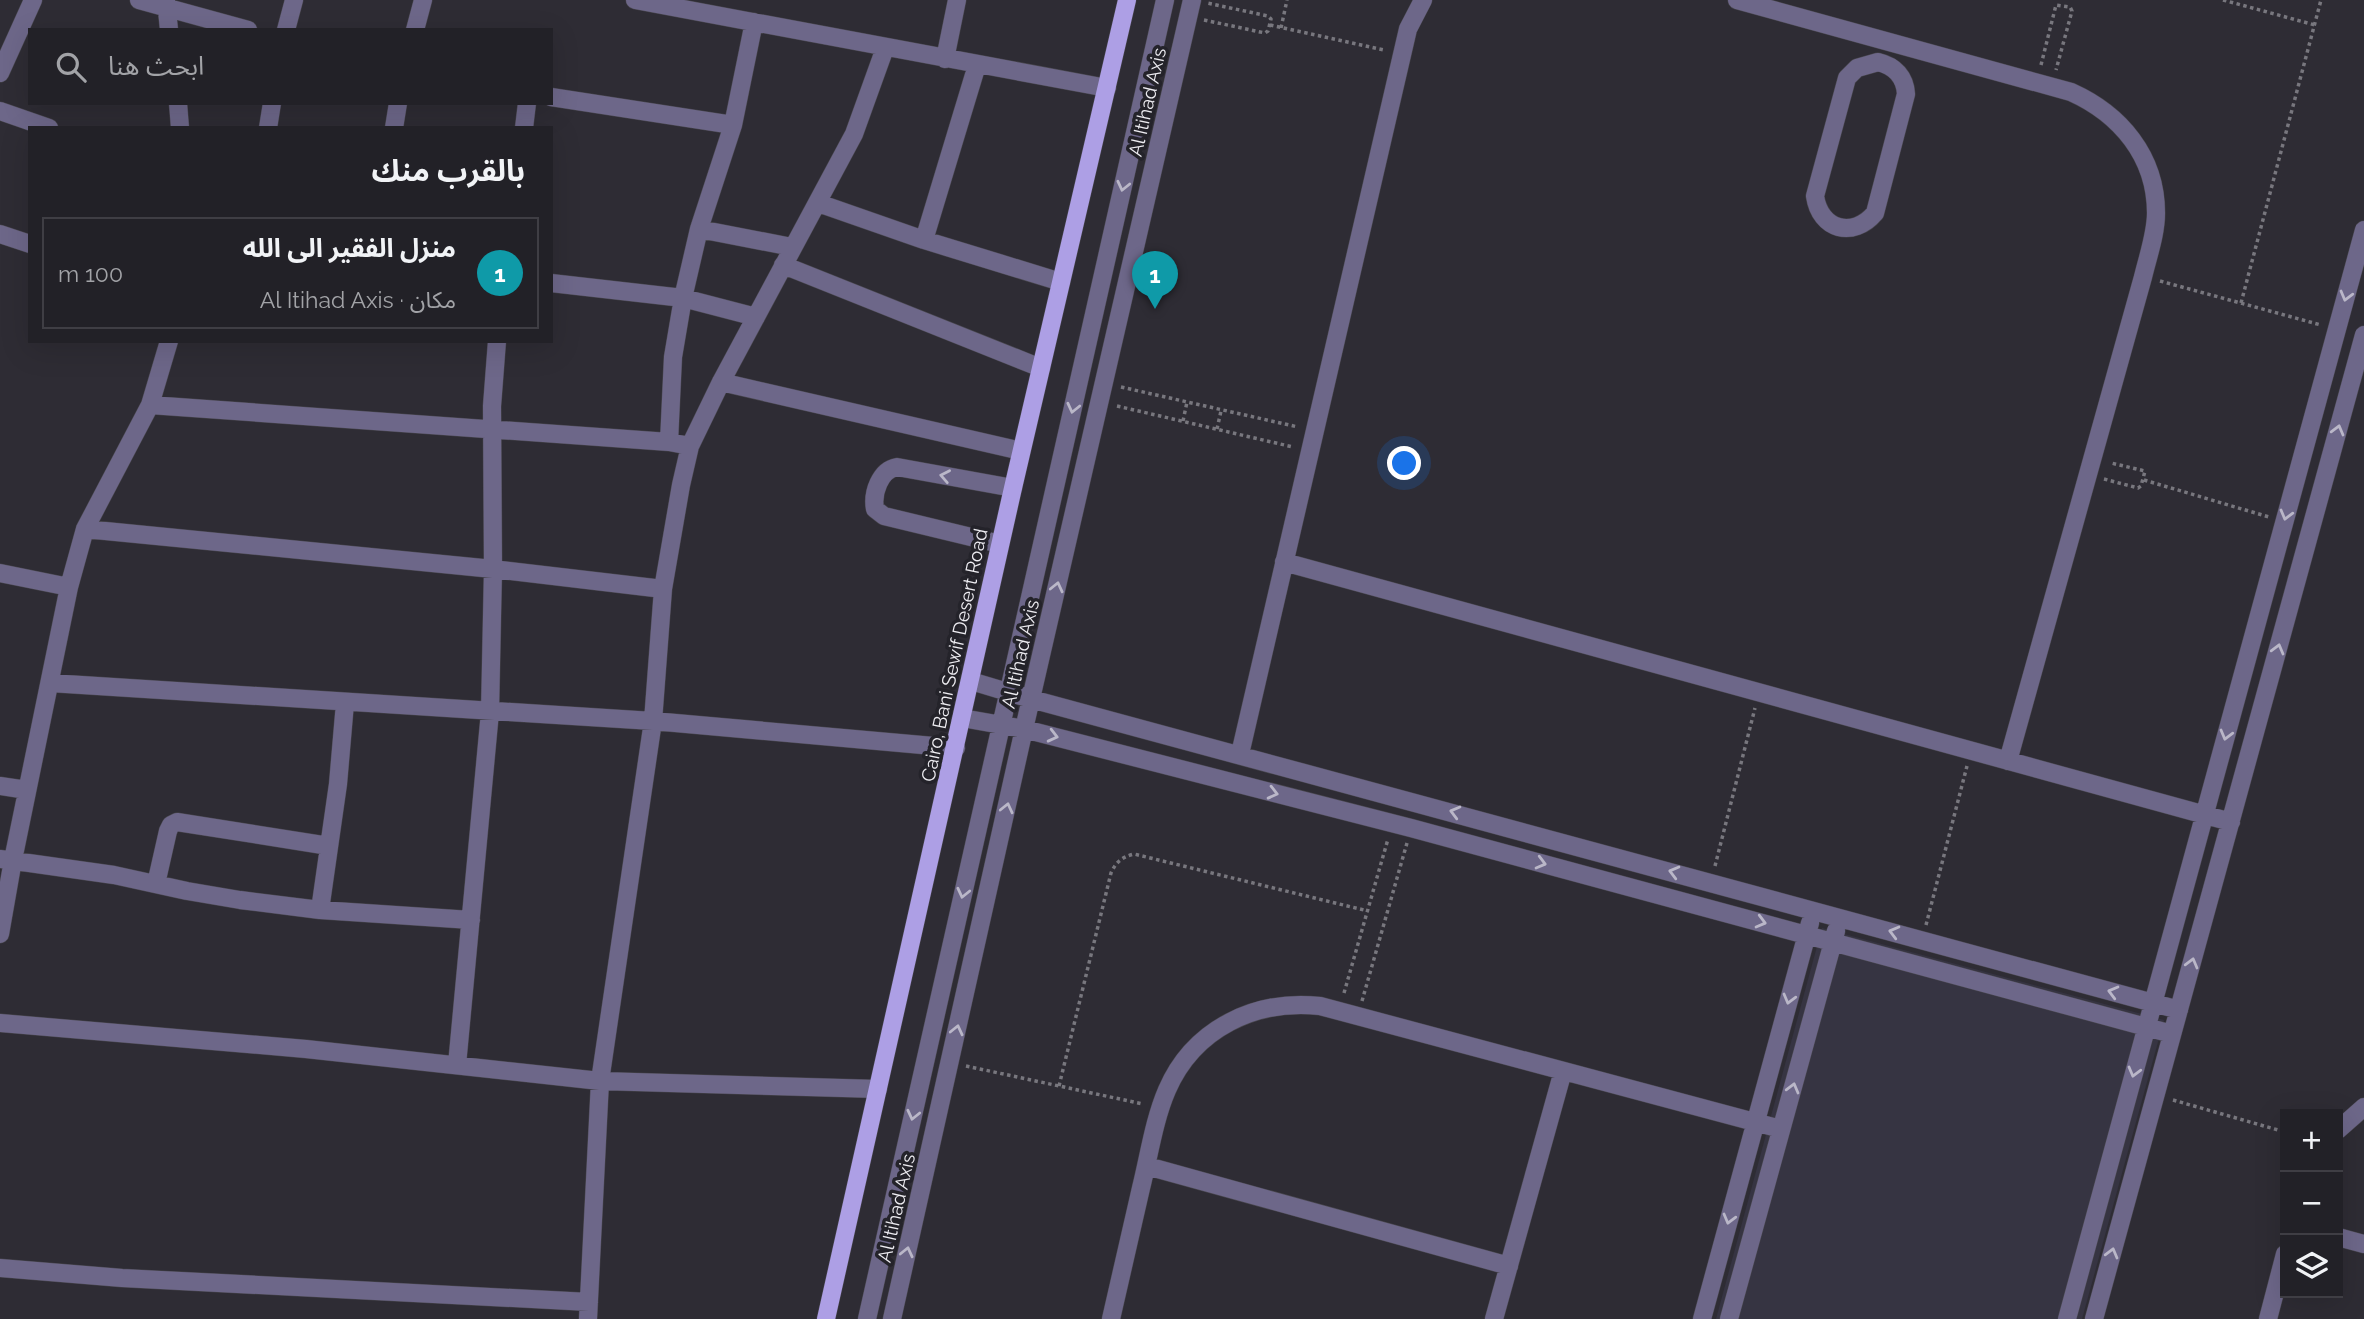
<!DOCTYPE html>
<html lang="ar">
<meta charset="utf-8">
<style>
:root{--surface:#222127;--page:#2e2e33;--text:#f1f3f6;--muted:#a2a3a7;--line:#3f3e44;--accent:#69d464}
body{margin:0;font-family:Raleway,"Noto Sans Arabic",sans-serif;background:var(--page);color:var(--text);direction:rtl}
.controls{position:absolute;right:21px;bottom:21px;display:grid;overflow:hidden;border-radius:0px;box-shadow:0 7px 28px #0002}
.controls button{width:63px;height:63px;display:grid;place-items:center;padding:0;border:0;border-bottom:2px solid var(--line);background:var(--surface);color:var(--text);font:35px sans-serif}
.you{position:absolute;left:1405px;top:464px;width:24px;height:24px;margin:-18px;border:5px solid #fff;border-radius:50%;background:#1a73e8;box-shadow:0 0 0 10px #1a73e833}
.badge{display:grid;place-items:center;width:46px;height:46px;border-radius:50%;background:var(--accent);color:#fff;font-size:23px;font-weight:700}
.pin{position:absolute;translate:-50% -58px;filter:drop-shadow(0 2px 4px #0008)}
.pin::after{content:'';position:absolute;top:37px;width:24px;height:21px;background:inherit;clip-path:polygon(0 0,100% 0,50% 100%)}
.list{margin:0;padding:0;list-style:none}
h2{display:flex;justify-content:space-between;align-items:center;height:91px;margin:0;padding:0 28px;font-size:30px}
h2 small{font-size:23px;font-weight:400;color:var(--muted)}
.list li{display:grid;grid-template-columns:46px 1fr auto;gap:21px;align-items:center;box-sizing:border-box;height:112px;margin:0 14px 14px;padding:0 14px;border:2px solid var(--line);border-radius:0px}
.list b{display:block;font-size:26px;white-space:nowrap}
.list p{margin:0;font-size:23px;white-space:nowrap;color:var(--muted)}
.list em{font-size:23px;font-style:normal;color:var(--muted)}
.icon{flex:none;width:38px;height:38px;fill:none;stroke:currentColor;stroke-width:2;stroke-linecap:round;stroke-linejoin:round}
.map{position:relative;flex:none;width:2364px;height:1319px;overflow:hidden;direction:ltr}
.search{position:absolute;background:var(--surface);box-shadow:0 7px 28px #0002;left:28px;top:28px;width:525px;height:77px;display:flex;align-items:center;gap:18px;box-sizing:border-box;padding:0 24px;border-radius:0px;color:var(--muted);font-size:26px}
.panel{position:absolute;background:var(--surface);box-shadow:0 7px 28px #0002;left:28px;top:126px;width:525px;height:217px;border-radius:0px;direction:rtl}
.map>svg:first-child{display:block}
.built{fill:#363442}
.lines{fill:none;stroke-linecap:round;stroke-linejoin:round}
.minor-casing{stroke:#49474f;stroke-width:19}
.major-casing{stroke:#49474f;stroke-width:19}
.path{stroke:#78777e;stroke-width:3.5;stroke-dasharray:3.5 3.5;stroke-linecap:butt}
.minor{stroke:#6d6789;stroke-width:18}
.major{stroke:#ad9fe5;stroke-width:18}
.oneway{stroke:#bab7c8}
.labels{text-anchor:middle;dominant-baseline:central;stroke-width:7;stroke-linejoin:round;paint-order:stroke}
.street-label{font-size:19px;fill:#eeedf2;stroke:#24232a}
</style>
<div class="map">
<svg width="2364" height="1319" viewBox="0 0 2364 1319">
<rect width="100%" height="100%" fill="#2e2c34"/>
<path class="built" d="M1822,928L2164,1020L2082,1319H1716Z"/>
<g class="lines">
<defs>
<path id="minor" d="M139,0L248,30
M166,0L169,30
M635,0L1107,88
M1737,0L2071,92C2120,114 2156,156 2156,213C2156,234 2148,256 2143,277L2008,761
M286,30L294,0
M415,30L423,0
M945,59L957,0
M1878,62C1895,66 1905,77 1906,94L1875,213C1853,239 1820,230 1815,196L1847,78L1857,68Z
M0,73L33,0
M551,97L733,125
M178,103L180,128
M0,111L49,128
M268,128L272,103
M394,128L398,103
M524,128L527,103
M818,203L924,240L1061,282
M699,229L792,247
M0,234L30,244
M924,240L977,65
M783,265L1041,368
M551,283L683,298L756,317
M721,382L1021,451
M150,405L669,442L690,446
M669,442L673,357L683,298L699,229L733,125L754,22
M85,529L493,569L663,589
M1000,544L884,516L875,509C872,493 880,470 897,467L1013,488
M1284,562L2231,822
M0,573L69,587
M971,681L1031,699L2179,1010
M50,683L653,721L956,748
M962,718L1024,729L1411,828L2172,1034
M1240,754L1408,29L1423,0
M0,786L27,790
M0,859L114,875L187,891L240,900L320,910L471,920
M156,884L168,831L171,825L177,822L329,846
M320,910L338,784L345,703
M0,934L13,860L69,587L85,529L150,405L169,341
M0,1023L306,1049L600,1081L878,1089
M457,1065L490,712L493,569L492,406L497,341
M2338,1130L2364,1107
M1147,1166L1509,1266
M2338,1237L2364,1244
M0,1268L122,1278L589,1302
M588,1319L600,1081L653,721L663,589L681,485L690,446L721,382L854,134L885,48
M867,1319L1165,0
M892,1319L1024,729L1192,0
M1111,1319C1121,1275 1131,1232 1141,1188C1149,1156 1154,1120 1167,1090C1194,1028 1256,999 1320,1006L1781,1129
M1494,1319L1563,1071
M1702,1319L1810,923
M1729,1319L1836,931
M2067,1319L2364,230
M2094,1319L2364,335
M2268,1319L2285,1254"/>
<path id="major" d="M826,1319L1013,488L1127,0"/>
</defs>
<use href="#minor" class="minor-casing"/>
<use href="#major" class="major-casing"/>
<path class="path" d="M2223,0L2315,25
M1204,20L1265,33L1268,31L1271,19L1268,16L1207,3
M1270,25L1384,50
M1281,28L1287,0
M2041,65L2056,5L2070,7L2072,11L2056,70
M2160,281L2321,325
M2241,303L2321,0
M1121,387L1298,427
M1117,406L1293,447
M1183,421L1187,402
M1217,429L1221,411
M2104,479L2138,488L2141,486L2145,471L2111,463
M2144,480L2269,517
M1715,866L1755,708
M1926,925L1967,766
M1344,993L1388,839
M1362,1001L1407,843
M966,1066L1143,1104
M1059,1086L1111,873C1116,862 1122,857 1134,854L1368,911
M2173,1100L2285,1132"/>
<use href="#minor" class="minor"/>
<use href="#major" class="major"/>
</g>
<defs><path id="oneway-chevron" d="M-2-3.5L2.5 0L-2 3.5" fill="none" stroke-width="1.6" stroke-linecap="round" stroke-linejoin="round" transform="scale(1.75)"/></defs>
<g class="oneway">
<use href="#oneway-chevron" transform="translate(1123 186) rotate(103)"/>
<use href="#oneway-chevron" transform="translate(2346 296) rotate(105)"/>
<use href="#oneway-chevron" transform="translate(1073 408) rotate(103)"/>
<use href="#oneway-chevron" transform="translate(2338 430) rotate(-75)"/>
<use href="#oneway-chevron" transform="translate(945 476) rotate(-169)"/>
<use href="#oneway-chevron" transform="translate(2286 515) rotate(105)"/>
<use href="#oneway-chevron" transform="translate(1057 587) rotate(-77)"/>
<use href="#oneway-chevron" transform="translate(2278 649) rotate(-75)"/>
<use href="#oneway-chevron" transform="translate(2226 735) rotate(105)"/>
<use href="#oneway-chevron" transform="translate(1053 736) rotate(14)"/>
<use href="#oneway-chevron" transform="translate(1273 793) rotate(14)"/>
<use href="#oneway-chevron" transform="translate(1007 808) rotate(-77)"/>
<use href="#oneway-chevron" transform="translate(1455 812) rotate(-165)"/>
<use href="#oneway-chevron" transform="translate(1541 863) rotate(15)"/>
<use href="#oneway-chevron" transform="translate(1674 872) rotate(-165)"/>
<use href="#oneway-chevron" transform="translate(963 893) rotate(103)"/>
<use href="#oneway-chevron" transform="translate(1761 922) rotate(15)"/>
<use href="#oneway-chevron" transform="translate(1894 932) rotate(-165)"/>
<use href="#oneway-chevron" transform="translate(2192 963) rotate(-75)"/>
<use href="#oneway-chevron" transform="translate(2113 992) rotate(-165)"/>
<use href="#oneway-chevron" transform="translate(1789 999) rotate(105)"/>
<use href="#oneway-chevron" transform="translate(957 1030) rotate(-77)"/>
<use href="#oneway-chevron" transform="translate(2134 1072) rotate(105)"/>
<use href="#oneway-chevron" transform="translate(1793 1088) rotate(-75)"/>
<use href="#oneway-chevron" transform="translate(913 1115) rotate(103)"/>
<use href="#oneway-chevron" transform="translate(1729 1219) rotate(105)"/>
<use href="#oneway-chevron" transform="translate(907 1252) rotate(-77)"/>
<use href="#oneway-chevron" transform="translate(2112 1253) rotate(-75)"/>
</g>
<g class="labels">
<g class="street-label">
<text transform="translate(1147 102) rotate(-77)">Al Itihad Axis</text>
<text transform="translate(1020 654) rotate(-77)">Al Itihad Axis</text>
<text transform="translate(954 655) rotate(-78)">Cairo, Bani Sewif Desert Road</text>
<text transform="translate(896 1208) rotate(-77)">Al Itihad Axis</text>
</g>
</g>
</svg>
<div class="controls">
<button>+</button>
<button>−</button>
<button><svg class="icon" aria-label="layers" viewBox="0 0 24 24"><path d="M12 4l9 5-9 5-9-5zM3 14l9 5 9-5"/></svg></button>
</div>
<div class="you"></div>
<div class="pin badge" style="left:1155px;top:309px;background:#0f9aa8">1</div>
<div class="search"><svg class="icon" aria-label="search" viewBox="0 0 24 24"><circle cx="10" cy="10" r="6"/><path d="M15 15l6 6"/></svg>ابحث هنا</div>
<section class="panel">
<h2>بالقرب منك<small></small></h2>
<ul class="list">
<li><span class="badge" style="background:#0f9aa8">1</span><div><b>منزل الفقير الى الله</b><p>مكان · Al Itihad Axis</p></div><em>100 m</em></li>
</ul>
</section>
</div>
